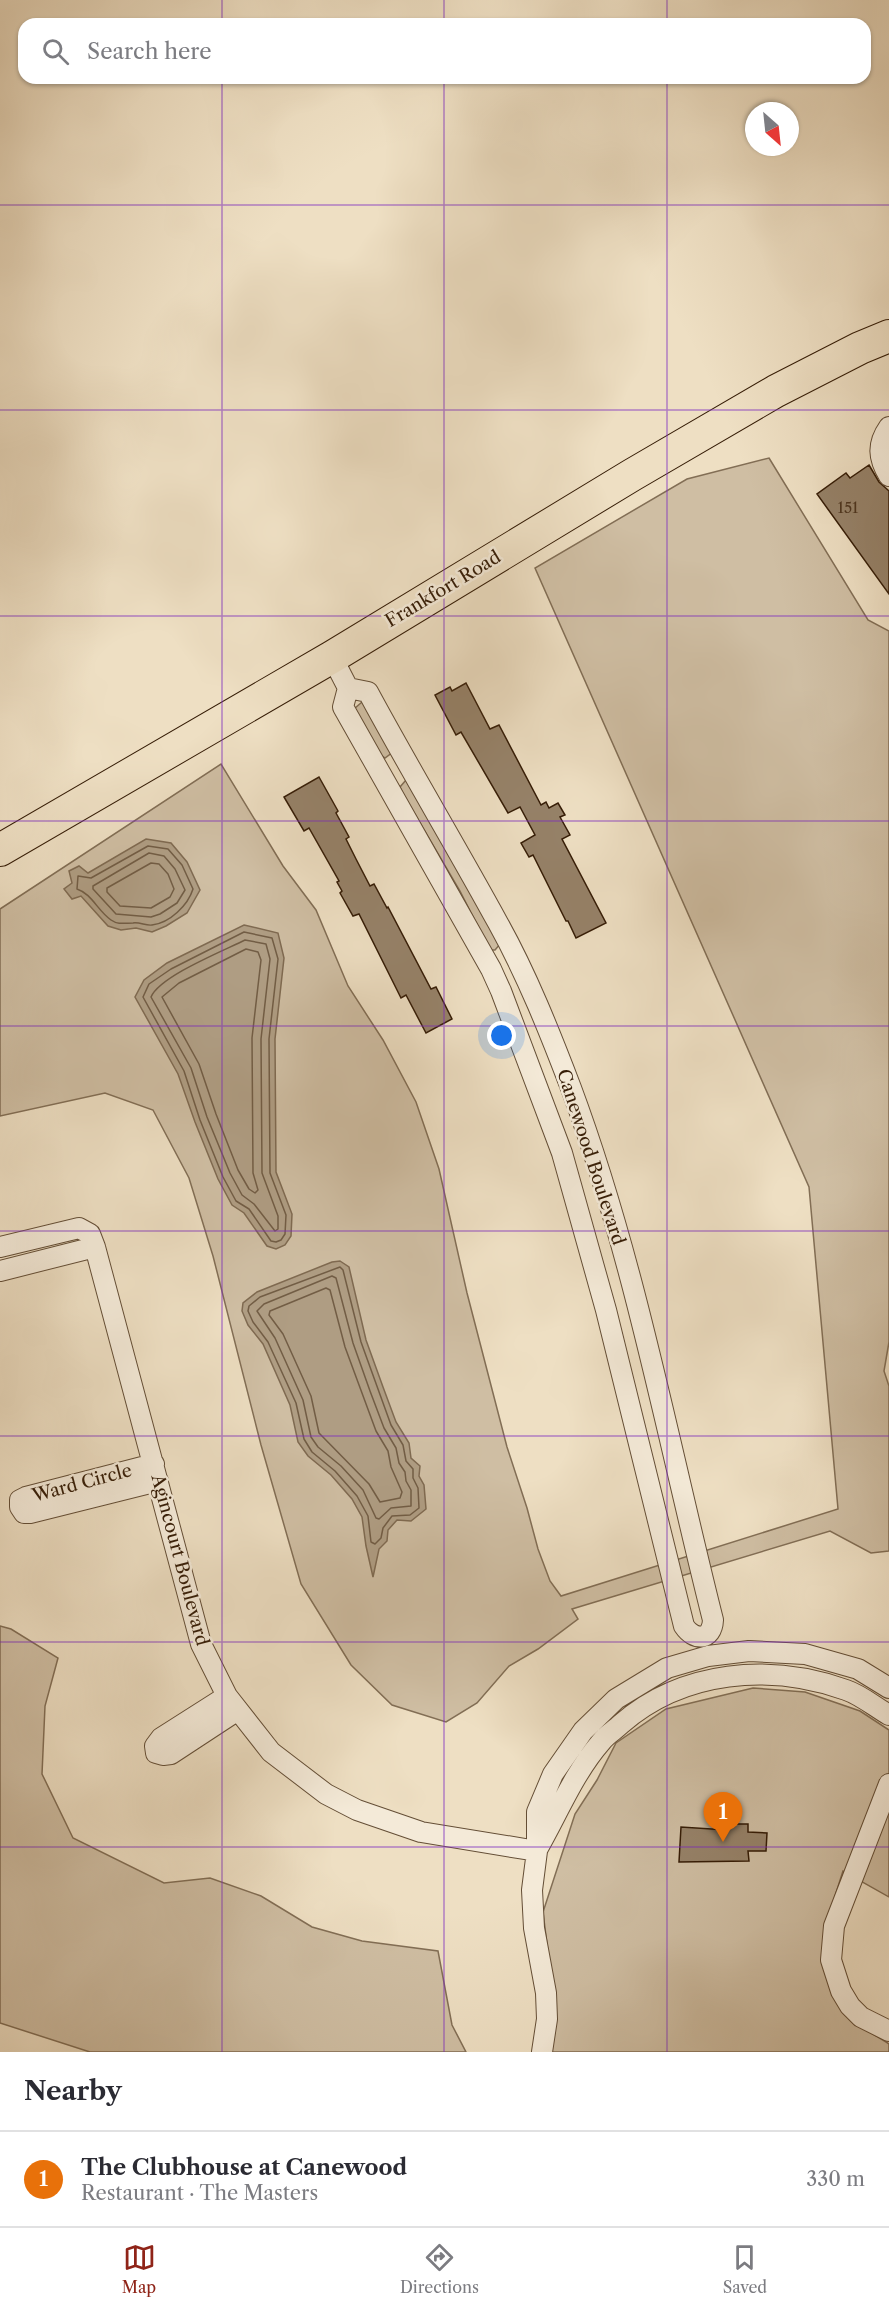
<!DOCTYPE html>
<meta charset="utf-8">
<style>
:root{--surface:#fff;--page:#f2f2f3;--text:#2b2b33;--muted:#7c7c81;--line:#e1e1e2;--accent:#8f2418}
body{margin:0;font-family:"Libre Caslon Text",serif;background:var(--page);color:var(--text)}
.compass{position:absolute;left:745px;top:102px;width:54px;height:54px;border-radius:50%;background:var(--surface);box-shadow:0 2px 4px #0004;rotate:153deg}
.you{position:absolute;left:502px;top:1036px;width:21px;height:21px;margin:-15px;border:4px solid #fff;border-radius:50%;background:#1a73e8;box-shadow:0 0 0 9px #1a73e833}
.badge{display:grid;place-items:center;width:39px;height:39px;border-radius:50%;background:var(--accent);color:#fff;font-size:20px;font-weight:700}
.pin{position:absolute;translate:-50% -50px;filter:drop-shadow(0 2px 3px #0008)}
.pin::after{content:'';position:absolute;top:32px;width:21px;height:18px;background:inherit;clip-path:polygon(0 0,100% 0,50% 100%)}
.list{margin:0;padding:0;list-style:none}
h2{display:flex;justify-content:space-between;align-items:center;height:78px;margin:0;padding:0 24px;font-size:26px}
h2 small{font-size:20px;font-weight:400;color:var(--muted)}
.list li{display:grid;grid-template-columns:39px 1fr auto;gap:18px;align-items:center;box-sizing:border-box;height:96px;padding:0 24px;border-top:2px solid var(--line)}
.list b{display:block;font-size:22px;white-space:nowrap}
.list p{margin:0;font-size:20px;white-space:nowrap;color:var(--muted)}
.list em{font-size:20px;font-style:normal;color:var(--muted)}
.icon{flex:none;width:33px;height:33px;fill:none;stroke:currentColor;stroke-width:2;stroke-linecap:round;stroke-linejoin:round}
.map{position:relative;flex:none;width:889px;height:2052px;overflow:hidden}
.search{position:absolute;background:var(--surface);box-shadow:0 2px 4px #0004;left:18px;right:18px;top:18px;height:66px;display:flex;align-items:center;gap:15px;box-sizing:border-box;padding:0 21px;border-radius:18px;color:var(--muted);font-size:22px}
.sheet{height:174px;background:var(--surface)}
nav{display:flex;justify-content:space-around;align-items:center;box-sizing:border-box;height:84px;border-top:2px solid var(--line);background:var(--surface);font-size:16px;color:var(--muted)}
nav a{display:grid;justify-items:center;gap:3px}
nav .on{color:var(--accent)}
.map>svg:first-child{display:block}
.green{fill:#cfbea3;stroke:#826e55;stroke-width:1.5}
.water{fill:#af9d83;stroke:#7f6a51;stroke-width:1.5}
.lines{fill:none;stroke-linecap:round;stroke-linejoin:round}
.shore{stroke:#725d45;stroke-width:1.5}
.building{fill:#968269;stroke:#361d07;stroke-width:1.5}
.street-casing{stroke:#644e36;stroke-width:22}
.primary-casing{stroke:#361d07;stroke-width:34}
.street{stroke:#f4ead8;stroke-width:20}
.primary{stroke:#eedfc3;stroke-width:32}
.grid{fill:none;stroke:#7b2cbf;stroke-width:1.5;stroke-opacity:0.55}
.labels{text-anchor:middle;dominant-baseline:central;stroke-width:5;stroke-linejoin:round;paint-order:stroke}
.number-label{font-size:15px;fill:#4e3620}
.street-label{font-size:18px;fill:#361d07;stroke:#f4ead8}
</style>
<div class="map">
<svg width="889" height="2052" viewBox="0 0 889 2052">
<rect width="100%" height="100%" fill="#eedfc3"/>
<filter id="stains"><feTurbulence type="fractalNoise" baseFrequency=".00333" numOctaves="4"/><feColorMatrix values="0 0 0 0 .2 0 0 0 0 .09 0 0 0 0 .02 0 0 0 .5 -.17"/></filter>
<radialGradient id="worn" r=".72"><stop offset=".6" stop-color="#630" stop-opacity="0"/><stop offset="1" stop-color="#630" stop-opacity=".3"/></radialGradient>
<path class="green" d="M769,458L868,620L889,631V1342L884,1371L889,1386V1551L871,1553L830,1531L572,1609L578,1619L538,1649L509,1666L477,1703L446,1722L392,1705L351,1665L301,1584L261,1445L213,1256L189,1178L153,1110L105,1093L0,1116V909L221,764L283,866L316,910L348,986L383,1040L416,1102L439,1169L467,1293L507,1447L527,1508L538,1549L550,1581L561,1596L838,1509L809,1187L535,568L687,479Z
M362,702L365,703L393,752L385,758L381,755L354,709Z
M406,780L501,943L495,950H490L460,891L403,794L400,787Z
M0,1626L11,1629L58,1658L45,1706L42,1774L73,1838L164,1883L210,1878L261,1896L312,1927L362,1941L438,1951L452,2025L466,2052H90L0,2023Z
M753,1688L805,1692L860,1711L889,1730V1897L843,1871C829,1914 811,1967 841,2008C853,2023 873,2034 889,2044V2052H551L549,1960L543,1912L575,1814L597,1780L616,1743L666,1709Z"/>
<path class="water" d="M146,839L171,843L187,862L200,890L187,913L166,926L152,932L136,928L121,930L108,926L81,896L72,899L64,889L72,883L69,871L79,866L88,873Z
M244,925L278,933L284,958L275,1039L276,1172L292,1214L291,1236L285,1245L276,1249L267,1246L244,1213L232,1205L218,1179L195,1122L178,1074L135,997L144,980L167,963Z
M340,1261L349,1267L366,1340L383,1387L396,1422L409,1443L411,1458L420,1466L419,1476L424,1485L426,1509L411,1521L397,1520L388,1530L387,1541L379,1549L373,1577L366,1546L362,1517L352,1499L331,1475L308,1456L298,1442L290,1405L263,1344L248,1325L242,1311L243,1303L257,1292L332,1262Z"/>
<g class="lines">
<path class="shore" d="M148,846L168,849L182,865L193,889C188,905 170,923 152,925C146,926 140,922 133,923C125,923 118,925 111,920C97,910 92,894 77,889L78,876L91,878Z
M149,853L164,856L175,869L185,890L177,903L160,914L151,917L116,914L93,889V886Z
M151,863L159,864L168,874L174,889L170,897L151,908L120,906L107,892V888Z
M244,932L272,938L278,959L269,1039L270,1173L286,1215L285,1234L281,1240L276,1242L271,1241L249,1209L236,1201L223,1177L200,1120L184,1071L143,997L149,984L171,969Z
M245,940L266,944L270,959L261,1039L262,1173L278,1216V1229L275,1231L254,1204L242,1195L230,1173L207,1117L191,1068L151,997C160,976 223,951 245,940Z
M246,949L258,952L261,960L252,1038L253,1173L258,1190L255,1193L249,1189L238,1170L216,1114L199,1064L162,997L179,983Z
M340,1267L343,1270L361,1342L391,1425L403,1445L406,1461L413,1469V1478L418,1488L419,1508L410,1515L392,1516L383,1528L381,1538L375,1544L371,1542L368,1516L357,1496L335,1471L312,1452L304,1439L296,1403L268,1342L253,1322L248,1311L249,1306L260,1297Z
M332,1276L336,1278L353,1343L370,1391L384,1428L396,1448L399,1463L405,1472L406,1481L411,1490V1506L391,1508L379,1519L376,1518L363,1490L341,1466L318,1447L311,1437L303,1400L275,1338L257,1311L264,1304Z
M326,1288L330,1290L345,1347L376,1431L388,1451L391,1467L402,1492L400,1498L380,1502L369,1484L319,1433L311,1396L283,1334L269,1315L270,1311Z"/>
</g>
<path class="building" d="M869,465L879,482L889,491V594L817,494L846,473L850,478Z
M466,683L490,729L499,725L541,805L546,802L549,808L558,803L565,815L560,817L570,835L562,839L606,923L576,938L568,921H566L533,855L529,857L521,843L535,835L520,807L508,813L461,732L456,735L435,695L450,687L452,691Z
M319,777L338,811L336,813L349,837L346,839L356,859L370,886L374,884L387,908L388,907L431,989L436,987L452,1019L426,1033L406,995L401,998L359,914L353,916L340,893L342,891L337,882L339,881L309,828L304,831L284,797Z
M728,1824H748V1832L767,1833L766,1851H748L749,1861L679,1862L681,1827L727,1830Z"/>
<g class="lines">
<defs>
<path id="street" d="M889,427C877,444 878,458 889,476
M332,657L348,688L343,707L491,969L501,991L562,1153L606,1310L684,1626C694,1641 712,1641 713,1620C668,1442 635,1260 571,1088C550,1033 527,975 498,923C456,846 410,770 368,692L348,688
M0,1247L79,1228L90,1234L95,1247L0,1271
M95,1247L201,1644L227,1696L271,1752L326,1794L357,1810L421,1832L537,1851
M154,1464L26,1497L20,1500V1507L24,1513H30L158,1481
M227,1696L161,1738L155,1746L156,1753L163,1755L171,1754L238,1710
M889,1784L834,1926L831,1960L841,1991L850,2006L861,2017L889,2031
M538,1848C558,1813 574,1773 601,1742C606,1735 615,1730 621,1724C683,1670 770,1663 846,1690C861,1695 875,1707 889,1715
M542,2052L547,2019L546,1993L534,1928L532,1890L537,1851V1812L553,1774L583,1731L616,1699L667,1668L708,1656L749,1651L805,1654L858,1669L889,1688"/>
<path id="primary" d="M0,850L332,657L632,475L776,391L860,348L889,336"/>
</defs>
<use href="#street" class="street-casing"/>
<use href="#primary" class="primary-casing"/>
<use href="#street" class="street"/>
<use href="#primary" class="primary"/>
</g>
<path class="grid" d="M222,0V24M444,0V24M667,0V24M222,78V2052M444,78V2052M667,78V2052M0,205H889M0,410H889M0,616H889M0,821H889M0,1026H889M0,1231H889M0,1436H889M0,1642H889M0,1847H889"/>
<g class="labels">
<g class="number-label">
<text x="848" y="507">151</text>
</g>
<g class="street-label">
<text transform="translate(443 589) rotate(-31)">Frankfort Road</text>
<text transform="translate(591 1157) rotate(72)">Canewood Boulevard</text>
<text transform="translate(82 1483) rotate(-15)">Ward Circle</text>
<text transform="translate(180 1560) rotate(75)">Agincourt Boulevard</text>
</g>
</g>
<rect width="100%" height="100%" filter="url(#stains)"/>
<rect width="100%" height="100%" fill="url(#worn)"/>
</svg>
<svg class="compass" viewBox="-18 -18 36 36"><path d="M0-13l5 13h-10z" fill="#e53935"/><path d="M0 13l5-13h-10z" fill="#7c7c81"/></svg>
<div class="you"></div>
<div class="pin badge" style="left:723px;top:1842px;background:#e8710a">1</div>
<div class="search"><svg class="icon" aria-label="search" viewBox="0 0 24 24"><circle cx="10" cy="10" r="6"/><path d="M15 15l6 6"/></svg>Search here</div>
</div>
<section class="sheet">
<h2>Nearby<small></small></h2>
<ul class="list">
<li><span class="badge" style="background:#e8710a">1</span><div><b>The Clubhouse at Canewood</b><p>Restaurant · The Masters</p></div><em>330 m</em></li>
</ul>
</section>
<nav>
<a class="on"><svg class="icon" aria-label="map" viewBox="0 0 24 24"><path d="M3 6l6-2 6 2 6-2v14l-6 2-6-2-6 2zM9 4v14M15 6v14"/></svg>Map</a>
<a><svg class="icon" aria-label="directions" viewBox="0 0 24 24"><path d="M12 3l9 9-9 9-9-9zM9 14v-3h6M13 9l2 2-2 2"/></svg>Directions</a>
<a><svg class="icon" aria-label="saved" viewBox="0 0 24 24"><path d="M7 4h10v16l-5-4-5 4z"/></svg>Saved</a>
</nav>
